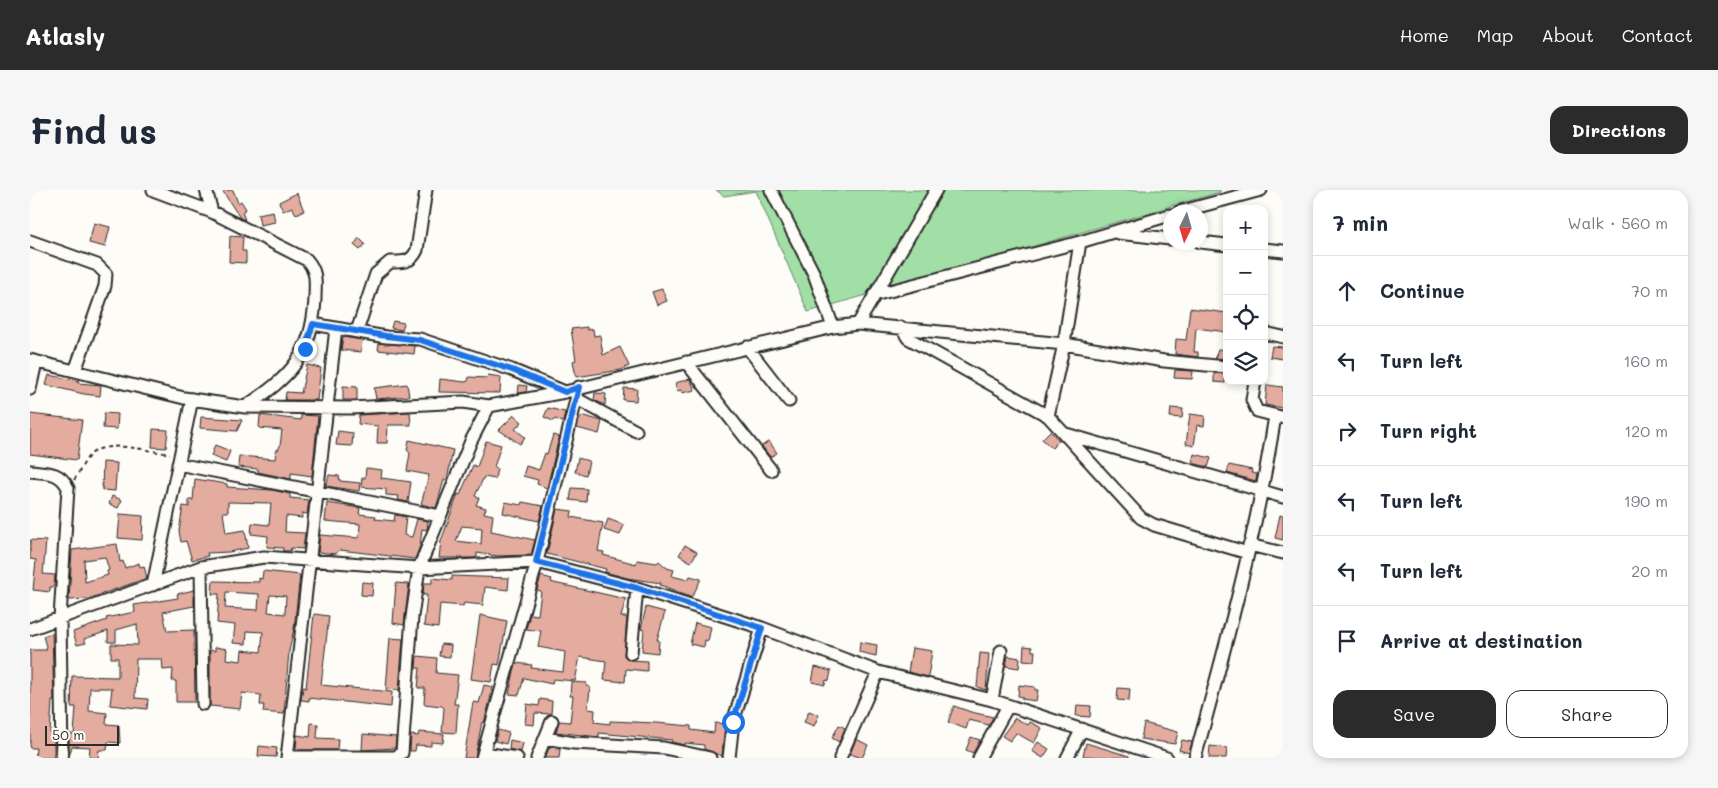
<!DOCTYPE html>
<meta charset="utf-8">
<style>
:root{--surface:#fff;--page:#f6f6f7;--text:#1f2937;--muted:#747a83;--line:#e0e1e3;--accent:#2b2b2b}
body{margin:0;font-family:Mali,sans-serif;background:var(--page);color:var(--text)}
.controls{position:absolute;right:15px;top:15px;display:grid;overflow:hidden;border-radius:10px;box-shadow:0 2px 8px #0003}
.controls button{width:45px;height:45px;display:grid;place-items:center;padding:0;border:0;border-bottom:1px solid var(--line);background:var(--surface);color:var(--text);font:25px sans-serif}
.compass{position:absolute;left:1133px;top:15px;width:45px;height:45px;border-radius:50%;background:var(--surface);box-shadow:0 2px 8px #0003;rotate:185deg}
.scale{position:absolute;left:15px;bottom:12px;width:74px;box-sizing:border-box;padding-left:5px;border:2px solid #2b2b2b;border-top:0;font-size:14px;line-height:18px;white-space:nowrap;color:#2b2b2b;-webkit-text-stroke:4px #fdfcf7;paint-order:stroke}
.stop{position:absolute;width:15px;height:15px;margin:-11px;border:4px solid #1a73e8;border-radius:50%;background:#fff}
.stop.end{background:#1a73e8;border-color:#fff;box-shadow:0 1px 5px #0008}
.list{margin:0;padding:0;list-style:none}
h2{display:flex;justify-content:space-between;align-items:center;height:65px;margin:0;padding:0 20px;font-size:21px}
h2 small{font-size:16px;font-weight:400;color:var(--muted)}
.list li{display:grid;grid-template-columns:32px 1fr auto;gap:15px;align-items:center;box-sizing:border-box;height:70px;padding:0 20px;border-top:1px solid var(--line)}
.list b{display:block;font-size:19px;white-space:nowrap}
.list em{font-size:16px;font-style:normal;color:var(--muted)}
.actions{display:flex;gap:10px;padding:15px 20px}
.actions a{flex:1;padding:11px 0;border:1px solid var(--accent);border-radius:15px;text-align:center;font-size:18px;color:var(--accent)}
.actions .main{background:var(--accent);color:#fff}
.icon{flex:none;width:28px;height:28px;fill:none;stroke:currentColor;stroke-width:2;stroke-linecap:round;stroke-linejoin:round}
.map{position:relative;flex:none;width:1253px;height:568px;overflow:hidden;border-radius:15px}
header{display:flex;align-items:center;gap:30px;box-sizing:border-box;height:70px;padding:0 25px;background:var(--accent);color:#fff}
header strong{font-size:24px}
nav{display:flex;gap:28px;margin-inline-start:auto;font-size:18px}
.intro{display:flex;align-items:center;justify-content:space-between;box-sizing:border-box;height:120px;padding:0 30px}
h1{margin:0;font-size:35px}
.button{padding:12px 22px;border-radius:15px;background:var(--accent);color:#fff;font-size:18px;font-weight:700}
main{display:flex;gap:30px;padding:0 30px}
aside{flex:1;background:var(--surface);border-radius:15px;box-shadow:0 2px 8px #0003}
.map>svg:first-child{display:block}
.green{fill:#a1dfa7;stroke:#668569}
.building{fill:#e4ac9e;stroke:#2b2b2b;fill-rule:evenodd}
.lines{fill:none;stroke-linecap:round;stroke-linejoin:round}
.minor-casing{stroke:#2b2b2b;stroke-width:15}
.path{stroke:#2b2b2b;stroke-width:2;stroke-dasharray:4 4;stroke-linecap:butt}
.minor{stroke:#fdfcf7;stroke-width:11}
.route{stroke:#1a73e8;stroke-width:6}
</style>
<header>
<strong>Atlasly</strong>
<nav><a>Home</a><a>Map</a><a>About</a><a>Contact</a></nav>
</header>
<div class="intro"><h1>Find us</h1><a class="button">Directions</a></div>
<main>
<div class="map">
<svg width="1253" height="568" viewBox="0 0 1253 568">
<rect width="100%" height="100%" fill="#fdfcf7"/>
<filter id="ink" filterUnits="userSpaceOnUse"><feTurbulence type="fractalNoise" baseFrequency=".02" numOctaves="2"/><feDisplacementMap in="SourceGraphic" scale="10" xChannelSelector="R" yChannelSelector="G"/><feConvolveMatrix kernelMatrix="1 2 1 2 8 2 1 2 1" color-interpolation-filters="sRGB"/></filter>
<g filter="url(#ink)">
<path class="green" d="M686,0H1190V2L778,122L726,1L694,6Z"/>
<path class="building" d="M192,0H203L208,13L211,11L216,19L212,22L215,30L210,28Z
M267,3L274,21L266,24L262,17L253,21L249,12Z
M243,21L245,32L230,35L228,24Z
M64,33L80,37L75,57L59,53Z
M200,46L213,47L212,61H216V73L199,72Z
M329,48L335,54L330,60L324,55Z
M632,99L637,111L627,115L622,102Z
M1160,118L1197,123V142L1166,138L1164,162H1168V167L1145,164L1146,149L1156,150Z
M363,131L374,133L372,140L361,138Z
M557,137V140L563,139L564,146L570,145L573,165L590,157L599,176L591,180L546,187L543,171L546,170L541,139Z
M313,147L332,150L331,162L311,160Z
M349,153L385,156L384,164L348,160Z
M1242,156L1253,157V169L1240,167Z
M1188,159L1197,160V169L1185,168Z
M277,175L291,178L287,210H255L256,202L271,203Z
M1145,180L1163,181L1162,189L1144,188Z
M1184,183L1195,184V193L1184,192Z
M19,185L49,191L48,193L71,195L70,206L54,204L16,195Z
M458,185L471,187L470,203L409,202L410,189L435,192L438,191L439,187L457,188Z
M660,189L665,200L652,203L651,200L647,201L645,193Z
M377,194L379,206L346,209L344,198Z
M489,195L497,196L496,202L488,203Z
M1237,195L1253,197V218L1235,215Z
M313,196L327,197V210H313Z
M594,198L607,199L606,211L593,210Z
M565,203L576,204L575,215L564,210Z
M518,218L535,222L533,232L525,229L523,231L514,227Z
M1141,218L1153,219L1152,228L1140,227Z
M380,222L381,235H358L357,253H347L348,236L328,234L329,225Z
M74,223L88,224L87,239L73,238Z
M0,224L52,230L47,270L0,264Z
M1160,224L1175,226L1174,236L1167,235L1164,256L1156,254Z
M230,225L271,230V225L288,226L282,286L261,283V289L228,282V279L208,277L209,266L245,269L246,260H248L250,256L252,240L229,238Z
M484,225L492,232L485,239L495,247L490,254L469,240Z
M554,226L572,231L569,244L547,238L550,227Z
M171,227L199,229L212,230L207,241L194,240L170,238Z
M123,239L138,240L136,258L122,257Z
M308,241L323,243L322,256L306,255Z
M1020,241L1029,250L1022,258L1012,249Z
M523,245L529,247L517,298L507,294L508,290L493,286L496,276L509,280L515,263L517,264Z
M379,250L423,260L417,290H414L406,318L391,314L399,285L377,281L380,263L377,260Z
M456,251L471,255L464,277L467,278L465,289L454,287L445,306L449,308L446,315L456,318L454,323L463,325L461,341L505,350L501,365L468,366L447,363V367L444,368H409L411,351L428,304L430,305L443,275L447,277ZM432,336L452,338L451,354L426,351Z
M739,251L747,263L740,267L732,256Z
M185,255L200,261L196,272L181,266Z
M1164,264L1181,268L1178,277L1162,273Z
M548,268L559,271L556,285L545,282Z
M73,272L87,273L85,301L72,300Z
M1199,275L1222,280L1221,283L1227,284L1226,291L1197,283Z
M336,278L352,280L351,288L381,292L378,312L368,310L369,306L356,305V299L331,297L332,288H335Z
M299,285L309,286L310,291L330,293L329,301L296,296Z
M165,289L197,294V297L242,300L260,304V308L279,310L277,324L272,323V328L256,326L255,342L275,343L273,359L261,358L260,361H253V358L237,357L238,346L221,344L222,333L239,335L241,313L198,312V322H193L196,343L215,340L218,358L199,362L177,363L178,366L162,370L156,351L151,352L149,341L153,316L159,317V310H163Z
M542,298L557,299L556,312L540,310Z
M82,306L92,310L88,318L79,314Z
M475,312L491,315L492,312L513,316L509,331L473,323Z
M297,313L330,318L329,324L346,326L345,329L364,331L365,325L376,327L374,345L382,347L387,329L398,331L397,340L392,339L390,356L385,369L310,360L305,364L288,362L290,345L329,348L330,334L295,331Z
M527,319L542,321L541,327L573,333L568,361L574,362L573,365L606,374L607,370L627,373L629,371L637,378L644,380L642,386L658,390L660,386L671,389L663,405L661,407L649,403V402L630,395L631,393L597,388L575,382L576,379L517,364Z
M90,324L113,326L112,350L88,348Z
M1250,325L1253,326V350L1245,348Z
M578,329L594,335L590,345L574,340Z
M0,350L16,351L13,384L25,385L24,397H20V402L3,400L6,370L0,369Z
M87,354L90,372L93,371L95,378L109,373L110,377L114,376L117,388L58,409L39,410L42,360ZM75,367L79,380L77,381L78,385L55,392L54,370Z
M655,355L667,362L661,372L649,365Z
M233,381L270,385L264,439L259,461L254,524L233,522L234,515H230L231,505L212,503L210,519L180,516V460L185,461V457L197,459L196,469L211,471L212,460L231,462L233,442L217,441L216,454L203,453L205,435L187,433L189,404H182L183,391L229,392V388L232,389ZM196,402L229,404L228,420L195,418ZM240,405L256,406L255,424L238,422Z
M422,386L479,388L478,400L455,397L453,415L434,413L433,416L410,414L408,438L394,436L397,405H393L394,393H402V388L422,390Z
M511,386L522,389L521,392L524,393L596,409L591,427H597L594,466L600,470L617,471V481L596,479L595,492L574,490L576,471L550,467L545,491L523,489L522,494L494,488L489,505L479,504L486,473L502,475L501,478L533,482L535,462L508,457L511,441L496,439L500,424L508,425L511,401L507,400Z
M332,392L343,393L342,406L331,405Z
M366,393L379,394L374,435L363,433Z
M164,400V416L133,422L137,441L164,440L165,512H146V491H142L143,479L133,480L132,469H106L105,508L118,509L117,519L80,515L82,498H60L59,521L77,523L76,534L89,535L90,553L78,552L77,560H69L68,568H59L60,557L42,556L39,567V544H44L46,517H41L42,486L88,487V468H81V454L108,455L107,434L86,440V452H78V441L54,449L56,453L47,455L43,442L77,430L76,428L105,422L104,415L148,408L147,404Z
M616,417L635,422L627,450H629L628,463L612,461L614,440L611,439Z
M284,424L299,426L291,495L362,502L361,517L279,508V511L271,510L273,497L276,498Z
M450,425L477,431L469,475L464,474L461,492L441,489Z
M665,433L681,437L678,451L675,450L674,457L660,454Z
M22,443L24,511H22L20,544H24V565L23,568H5L6,558H0V460H17L13,446Z
M360,448L373,449L369,500L356,499Z
M830,452L847,455L846,466L829,462Z
M411,454L421,455L420,467L409,466Z
M994,456L1002,457V461H1005L1004,471L993,470Z
M882,458L902,461L898,487L878,482Z
M950,463L959,464L956,500L947,497Z
M387,466L407,468L406,483L428,485L424,514H428L426,543L412,542L414,518L412,516L394,514L395,498H388L390,478H386Z
M978,466L990,468L989,478L976,476Z
M785,477L801,481L799,491L796,490L795,495L782,492Z
M541,492L557,493L556,496L560,497L558,519L565,520L564,532L580,534V531L626,533L661,536V540L684,543L685,533L695,534L692,566L674,559V555L655,553V555L641,552L642,550L569,543V547L526,542L529,531L540,532L543,506H540Z
M454,495L463,497L459,514L454,533L452,532L445,568H434L443,512L449,513Z
M989,495L1005,497V500H1008L1006,511L992,509V507L988,506Z
M1088,498L1100,499L1099,511L1087,510Z
M510,509L522,511L521,524L505,523L504,535L495,534L497,514L509,516Z
M1047,515L1061,516L1060,527L1046,526Z
M924,516L941,522L963,527L959,535L939,530L936,539L918,532Z
M779,521L789,525L784,536L774,532Z
M985,528L998,535L1000,532L1012,538L1004,553L986,543L980,551L972,546Z
M281,533L288,534L287,548L308,549L307,560H266L267,545L280,547Z
M1114,533L1148,542L1145,554L1111,549Z
M809,535L815,538L809,552L802,548Z
M468,540L479,543L476,554L465,551Z
M389,542L414,544L413,553L401,552V556L386,555L385,561H380L381,545L388,546Z
M333,544L366,547L365,558L332,560Z
M941,547L950,550L943,563L936,560Z
M826,549L838,555L832,568L820,564Z
M480,550L493,553L491,562L479,559Z
M1152,550L1162,552L1159,563L1149,560Z
M1008,552L1019,559L1013,568L1002,561Z
M1056,553L1099,566V568L1053,566Z
M229,556L247,558L246,567L228,566Z
M1180,556L1197,558L1196,568H1179Z
M519,558L530,559L529,568H515Z"/>
<g class="lines">
<defs>
<path id="minor" d="M176,0L182,22
M741,0L784,84L803,137
M1149,22L1231,0
M1088,43L1140,49
M0,51L67,75L76,84L75,96L45,181
M1170,52L1197,55
M1234,59L1253,61
M844,105L1050,52L1140,25
M283,134L356,147L390,149L482,180L535,202
M828,134L1034,154L1134,171L1197,177
M871,137L878,148L1018,226L1111,328L1124,335L1218,363
M327,141L346,84L360,72C373,72 381,73 387,60L396,0
M1234,145L1235,143L1253,147
M717,157L759,211
M0,170L154,208L215,217C260,187 282,166 285,109C285,93 288,83 277,70L182,22L123,0
M656,172L741,280
M1225,191L1222,210L1227,221L1251,227
M0,199L6,172
M547,209L606,241
M216,217L321,218L433,212L459,216
M1018,226L1034,154L1050,52
M1036,244L1253,307
M148,274L410,326
M0,281C17,283 30,281 38,298L30,428L32,568
M1219,355L1253,363
M171,377L173,514
M123,395L162,209
M0,439L171,377L234,367L389,378L507,372L607,398L732,438L848,482L962,510L1137,568
M601,463L607,398
M962,510L971,461
M516,548L544,553L634,558L680,568
M454,563L487,568
M257,567H365L372,563L382,427L389,378L441,251L459,216L535,202L803,137L828,134L906,0
M257,568L306,138
M452,568L507,372L549,197
M507,568L522,531
M699,568L703,532L732,438
M810,568L848,482
M949,568L978,516
M1037,568L1052,539
M1165,568C1196,455 1227,342 1245,226"/>
</defs>
<use href="#minor" class="minor-casing"/>
<path class="path" d="M44,290C50,282 54,270 61,264C77,249 119,261 140,264"/>
<use href="#minor" class="minor"/>
</g>
</g>
<g class="lines" filter="url(#ink)">
<path class="route" d="M275,159L283,134L356,146L390,150L482,180L535,202L549,197L506,372L607,398L732,438L703,532"/>
</g>
</svg>
<div class="controls">
<button>+</button>
<button>−</button>
<button><svg class="icon" aria-label="locate" viewBox="0 0 24 24"><circle cx="12" cy="12" r="6"/><path d="M12 2v4M12 18v4M2 12h4M18 12h4"/></svg></button>
<button><svg class="icon" aria-label="layers" viewBox="0 0 24 24"><path d="M12 4l9 5-9 5-9-5zM3 14l9 5 9-5"/></svg></button>
</div>
<svg class="compass" viewBox="-18 -18 36 36"><path d="M0-13l5 13h-10z" fill="#e53935"/><path d="M0 13l5-13h-10z" fill="#747a83"/></svg>
<div class="scale">50 m</div>
<div class="stop" style="left:703px;top:532px"></div>
<div class="stop end" style="left:275px;top:159px"></div>
</div>
<aside>
<h2>7 min<small>Walk · 560 m</small></h2>
<ul class="list">
<li><svg class="icon" aria-label="ahead" viewBox="0 0 24 24"><path d="M12 20V5M6 11l6-6 6 6"/></svg><div><b>Continue</b></div><em>70 m</em></li>
<li><svg class="icon" aria-label="left" viewBox="0 0 24 24"><path d="M17 20v-9H6M10 6l-5 5 5 5"/></svg><div><b>Turn left</b></div><em>160 m</em></li>
<li><svg class="icon" aria-label="right" viewBox="0 0 24 24"><path d="M7 20v-9h11M14 6l5 5-5 5"/></svg><div><b>Turn right</b></div><em>120 m</em></li>
<li><svg class="icon" aria-label="left" viewBox="0 0 24 24"><path d="M17 20v-9H6M10 6l-5 5 5 5"/></svg><div><b>Turn left</b></div><em>190 m</em></li>
<li><svg class="icon" aria-label="left" viewBox="0 0 24 24"><path d="M17 20v-9H6M10 6l-5 5 5 5"/></svg><div><b>Turn left</b></div><em>20 m</em></li>
<li><svg class="icon" aria-label="arrive" viewBox="0 0 24 24"><path d="M6 21V4h12l-3 4 3 4H6"/></svg><div><b>Arrive at destination</b></div></li>
</ul>
<div class="actions"><a class="main">Save</a><a>Share</a></div>
</aside>
</main>
